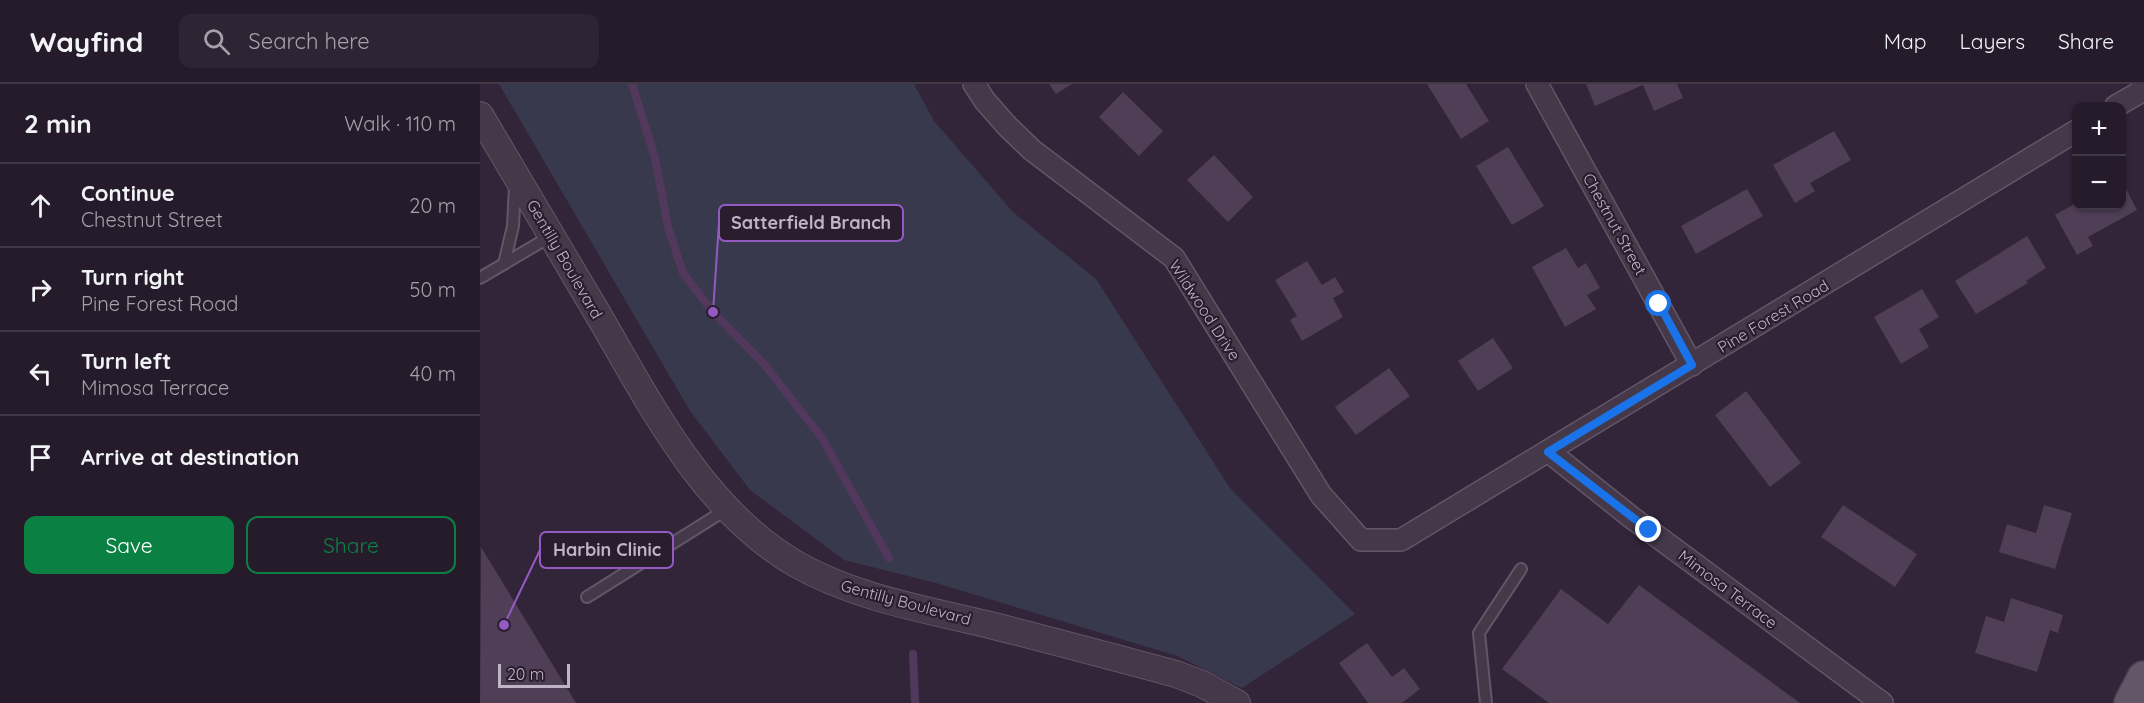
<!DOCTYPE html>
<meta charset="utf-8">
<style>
:root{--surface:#261b2b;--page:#2e2433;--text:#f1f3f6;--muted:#a4a1a9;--line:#423947;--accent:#0b8043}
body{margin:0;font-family:Quicksand,sans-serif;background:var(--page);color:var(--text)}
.controls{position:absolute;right:18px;top:18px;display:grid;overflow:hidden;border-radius:12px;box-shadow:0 2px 4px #0004}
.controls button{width:54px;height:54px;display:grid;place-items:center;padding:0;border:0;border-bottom:2px solid var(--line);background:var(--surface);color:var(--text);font:30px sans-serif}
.scale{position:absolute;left:18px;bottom:15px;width:72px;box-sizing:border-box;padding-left:6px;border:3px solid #c0b3c5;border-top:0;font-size:16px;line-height:21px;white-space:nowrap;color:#c0b3c5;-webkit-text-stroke:4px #291d2e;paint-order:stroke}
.stop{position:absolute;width:18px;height:18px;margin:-14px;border:4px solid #1a73e8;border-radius:50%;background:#fff}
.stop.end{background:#1a73e8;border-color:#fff;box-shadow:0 2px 6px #0008}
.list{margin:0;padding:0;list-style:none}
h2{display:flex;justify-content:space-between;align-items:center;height:78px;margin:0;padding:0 24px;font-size:26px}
h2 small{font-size:20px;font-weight:400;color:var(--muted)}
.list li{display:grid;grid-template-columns:39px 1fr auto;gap:18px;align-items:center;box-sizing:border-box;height:84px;padding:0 24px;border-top:2px solid var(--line)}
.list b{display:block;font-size:22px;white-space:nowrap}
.list p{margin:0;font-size:20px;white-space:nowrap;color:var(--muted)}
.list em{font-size:20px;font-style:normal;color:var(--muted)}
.actions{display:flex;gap:12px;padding:18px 24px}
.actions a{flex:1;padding:14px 0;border:2px solid var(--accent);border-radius:12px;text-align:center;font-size:21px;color:var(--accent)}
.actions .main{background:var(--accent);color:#fff}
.icon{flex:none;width:33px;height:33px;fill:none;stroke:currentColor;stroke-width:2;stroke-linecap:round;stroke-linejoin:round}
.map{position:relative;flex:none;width:1664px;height:619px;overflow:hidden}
header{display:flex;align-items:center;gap:36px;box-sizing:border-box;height:84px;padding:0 30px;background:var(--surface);border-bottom:2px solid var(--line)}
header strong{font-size:28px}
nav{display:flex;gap:33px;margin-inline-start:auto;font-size:21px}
.search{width:420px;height:54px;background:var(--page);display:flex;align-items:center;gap:15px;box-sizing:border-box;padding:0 21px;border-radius:12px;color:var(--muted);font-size:22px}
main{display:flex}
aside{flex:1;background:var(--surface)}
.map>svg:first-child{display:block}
.green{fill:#38394c}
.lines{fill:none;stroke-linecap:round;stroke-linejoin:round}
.stream{stroke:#51385c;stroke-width:8}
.building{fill:#4e3e56}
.service-casing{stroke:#625667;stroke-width:14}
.minor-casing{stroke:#625667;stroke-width:24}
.tertiary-casing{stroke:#625667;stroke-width:28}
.primary-casing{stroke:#4d4152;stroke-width:36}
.service{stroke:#443849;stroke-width:10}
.minor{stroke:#443849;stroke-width:21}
.tertiary{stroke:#443849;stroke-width:26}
.primary{stroke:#635669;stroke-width:33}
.route{stroke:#1a73e8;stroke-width:8}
.labels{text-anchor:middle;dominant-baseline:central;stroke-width:4.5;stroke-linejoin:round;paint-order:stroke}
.street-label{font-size:16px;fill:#c0b3c5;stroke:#291d2e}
.leader{fill:none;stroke:#935bc1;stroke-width:2}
.callout-dot{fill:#935bc1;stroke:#291d2e;stroke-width:2}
.callout{fill:#291d2e;stroke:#935bc1;stroke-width:2}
.callout-label{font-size:18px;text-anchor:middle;font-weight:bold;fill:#c0b3c5}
</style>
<header>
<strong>Wayfind</strong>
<div class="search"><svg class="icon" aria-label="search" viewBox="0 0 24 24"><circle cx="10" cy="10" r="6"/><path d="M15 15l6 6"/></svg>Search here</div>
<nav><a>Map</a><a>Layers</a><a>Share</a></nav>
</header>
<main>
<aside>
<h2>2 min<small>Walk · 110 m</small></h2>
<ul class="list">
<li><svg class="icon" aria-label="ahead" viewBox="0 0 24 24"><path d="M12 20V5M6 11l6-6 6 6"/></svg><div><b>Continue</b><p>Chestnut Street</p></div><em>20 m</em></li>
<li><svg class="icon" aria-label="right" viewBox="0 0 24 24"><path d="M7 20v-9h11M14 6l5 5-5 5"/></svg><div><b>Turn right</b><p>Pine Forest Road</p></div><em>50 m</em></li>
<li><svg class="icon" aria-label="left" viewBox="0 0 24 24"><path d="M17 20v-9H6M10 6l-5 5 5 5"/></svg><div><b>Turn left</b><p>Mimosa Terrace</p></div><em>40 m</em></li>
<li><svg class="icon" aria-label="arrive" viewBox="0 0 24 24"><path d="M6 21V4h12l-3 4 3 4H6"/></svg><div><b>Arrive at destination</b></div></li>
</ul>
<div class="actions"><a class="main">Save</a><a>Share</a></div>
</aside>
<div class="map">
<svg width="1664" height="619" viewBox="0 0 1664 619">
<rect width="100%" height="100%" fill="#322439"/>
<path class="green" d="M19,0H434L454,37L533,128L616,195L750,404L875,530L762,604L697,572L456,499L364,476L270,406L210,327Z"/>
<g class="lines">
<path class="stream" d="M152,0L175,74L188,143L203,189L233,228L284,280L342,354L409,474
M433,570L435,619"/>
</g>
<path class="building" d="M569,0H592L576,10Z
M947,0H986L1009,37L981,55Z
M1106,0H1197L1203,14L1174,27L1163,1L1115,22Z
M643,8L683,47L659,72L619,33Z
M1354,47L1371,76L1330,99L1335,107L1315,119L1293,81Z
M1028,63L1064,122L1032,141L996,82Z
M734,71L773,113L748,138L707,96Z
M1642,97L1657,126L1608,153L1613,162L1597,171L1575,131L1596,119V122H1642Z
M1267,105L1283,132L1216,170L1201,142Z
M1547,152L1566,184L1546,197L1548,199L1496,230L1475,197Z
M1086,164L1098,184L1106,179L1120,204L1107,211L1116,225L1085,243L1052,183Z
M827,177L842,201L855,193L864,208L853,214L863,233L822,257L810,236L817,232L795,196Z
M1442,205L1459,233L1439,245L1449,263L1421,280L1394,233Z
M1013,254L1033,284L998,307L978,277Z
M909,284L930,312L876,351L855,323Z
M1266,307L1321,379L1290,403L1235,331Z
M1363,421L1437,470L1415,503L1341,453Z
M1564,421L1592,429L1575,485L1519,468L1527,440L1556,449Z
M1,463L96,619H0Z
M1159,501L1320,619H1069L1022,585L1081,505L1128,540Z
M1531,514L1583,531L1578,549L1570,546L1557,588L1495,569L1506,532L1524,538Z
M887,559L912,593L924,584L940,605L922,619H888L859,579Z"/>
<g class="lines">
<defs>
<path id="service" d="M24,180L33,142L35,102
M0,194L71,152
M107,513L247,425
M1006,619L999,549L1041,485"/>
<path id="minor" d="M494,0L505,17L528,43L552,66L694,174L841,411L881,456H921L1596,47
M1057,0L1212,281
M1636,22L1664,6
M1068,367L1151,433L1402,619"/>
<path id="tertiary" d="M0,31C39,98 79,165 119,232C171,321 223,426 316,480C374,513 442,525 506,540C570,556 633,573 696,590L722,600L757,619"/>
<path id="primary" d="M1651,619L1664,594"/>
</defs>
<use href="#service" class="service-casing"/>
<use href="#minor" class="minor-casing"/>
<use href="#tertiary" class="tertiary-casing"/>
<use href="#primary" class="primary-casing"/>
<use href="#service" class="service"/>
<use href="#minor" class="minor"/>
<use href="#tertiary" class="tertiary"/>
<use href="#primary" class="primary"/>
</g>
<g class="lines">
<path class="route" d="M1169,446L1068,368L1212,281L1179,220"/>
</g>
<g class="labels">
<g class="street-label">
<text transform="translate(1135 140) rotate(61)">Chestnut Street</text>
<text transform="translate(85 175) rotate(60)">Gentilly Boulevard</text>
<text transform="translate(725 226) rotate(57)">Wildwood Drive</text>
<text transform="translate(1293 232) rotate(-31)">Pine Forest Road</text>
<text transform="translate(1248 505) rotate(37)">Mimosa Terrace</text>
<text transform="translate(426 518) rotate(15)">Gentilly Boulevard</text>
</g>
</g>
<path class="leader" d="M233 228L239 139M24 541L60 466"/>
<g class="callout-dot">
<circle cx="233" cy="228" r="6"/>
<circle cx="24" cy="541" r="6"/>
</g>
<g class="callout">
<rect x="239" y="121" width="184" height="36" rx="6"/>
<rect x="60" y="448" width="133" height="36" rx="6"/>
</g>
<g class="callout-label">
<text x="331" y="145">Satterfield Branch</text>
<text x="127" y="472">Harbin Clinic</text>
</g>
</svg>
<div class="controls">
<button>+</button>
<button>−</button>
</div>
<div class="scale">20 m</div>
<div class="stop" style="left:1179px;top:220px"></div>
<div class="stop end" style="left:1169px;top:446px"></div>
</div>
</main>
